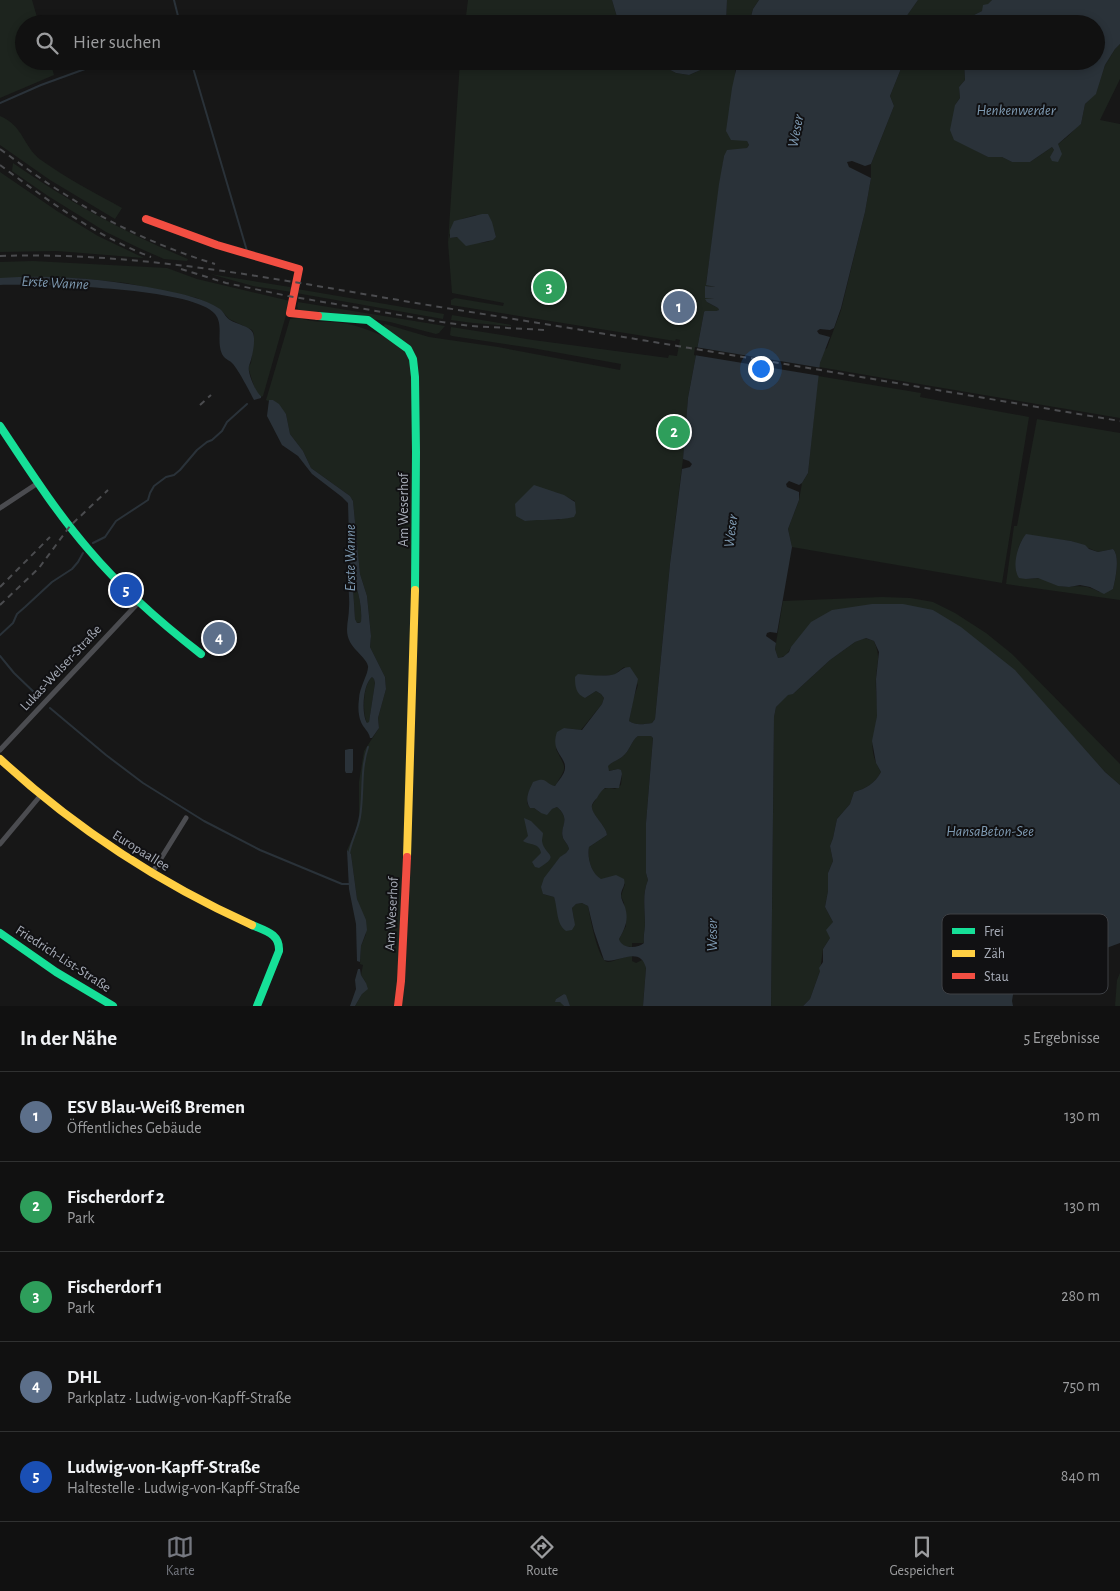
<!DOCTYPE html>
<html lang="de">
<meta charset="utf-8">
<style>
:root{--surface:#111;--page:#1a1a1a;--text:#f1f3f6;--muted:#9c9d9f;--line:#303131;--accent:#757880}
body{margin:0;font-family:"Alegreya Sans",sans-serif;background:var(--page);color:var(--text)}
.you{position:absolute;left:760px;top:368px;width:18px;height:18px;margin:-12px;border:4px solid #fff;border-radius:50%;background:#1a73e8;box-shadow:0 0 0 8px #1a73e833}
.badge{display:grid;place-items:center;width:32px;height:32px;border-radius:50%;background:var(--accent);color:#fff;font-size:16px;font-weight:700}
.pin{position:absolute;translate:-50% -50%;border:2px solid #fff;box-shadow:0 1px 5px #0006}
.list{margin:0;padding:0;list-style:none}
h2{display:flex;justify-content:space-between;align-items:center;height:65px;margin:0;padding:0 20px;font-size:21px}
h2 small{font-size:16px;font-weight:400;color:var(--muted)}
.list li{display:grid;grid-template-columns:32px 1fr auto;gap:15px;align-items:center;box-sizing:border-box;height:90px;padding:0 20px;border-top:1px solid var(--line)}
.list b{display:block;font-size:19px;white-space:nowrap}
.list p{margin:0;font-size:16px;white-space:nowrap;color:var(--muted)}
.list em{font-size:16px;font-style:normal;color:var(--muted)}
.icon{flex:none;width:28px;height:28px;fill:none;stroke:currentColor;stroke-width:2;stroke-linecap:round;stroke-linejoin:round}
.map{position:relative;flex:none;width:1120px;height:1006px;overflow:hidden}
.search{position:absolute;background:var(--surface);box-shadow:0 2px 8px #0003;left:15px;right:15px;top:15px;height:55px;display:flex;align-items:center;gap:12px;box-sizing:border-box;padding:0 18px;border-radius:28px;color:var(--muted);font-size:19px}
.sheet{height:515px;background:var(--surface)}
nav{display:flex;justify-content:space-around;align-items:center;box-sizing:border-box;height:70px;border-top:1px solid var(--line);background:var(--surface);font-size:14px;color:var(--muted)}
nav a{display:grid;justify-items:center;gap:2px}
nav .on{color:var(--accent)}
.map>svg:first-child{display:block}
.green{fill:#1d241e;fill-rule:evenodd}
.water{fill:#2a3239;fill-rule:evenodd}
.pier{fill:#171717}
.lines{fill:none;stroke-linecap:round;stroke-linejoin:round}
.stream{stroke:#2a3239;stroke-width:2}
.street{stroke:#4b4c50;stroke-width:5}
.fast{stroke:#16e098;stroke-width:8}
.slow{stroke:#ffcf43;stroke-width:8}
.jam{stroke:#f24e42;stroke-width:8}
.rail{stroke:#4b4c4f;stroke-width:2;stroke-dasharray:6 5;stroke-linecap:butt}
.labels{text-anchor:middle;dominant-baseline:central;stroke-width:4;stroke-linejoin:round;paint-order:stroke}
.street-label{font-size:14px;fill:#a8adb8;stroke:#111113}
.water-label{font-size:15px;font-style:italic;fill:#7f9bb3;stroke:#111113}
.key{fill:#111113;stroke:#3e4045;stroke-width:1}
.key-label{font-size:14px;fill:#a8adb8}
</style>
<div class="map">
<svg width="1120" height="1006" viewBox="0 0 1120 1006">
<rect width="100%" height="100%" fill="#171717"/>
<path class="green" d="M0,0H32L39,24H24V61H50L54,75L0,98Z
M468,0H612L619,24H465Z
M727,0H759L753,9L749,24H726Z
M918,0H992L982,11L974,15L973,24H901Z
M1120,44V79L1100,120L1120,124V418L819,367L823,351L827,348L841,310L865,212L871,178V164L894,106L890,96L904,61H964L965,80L959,87L960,98L955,105L975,150L988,157H1002L1012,162H1030L1052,147L1054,150C1060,140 1062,142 1069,135C1073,131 1076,127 1081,124L1085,104L1096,93L1105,65L1115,49Z
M460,61H653L676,73L689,75L721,61H738L735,72L747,141L749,145L747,148L724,156L706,284L715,287L706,286L705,297L714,299L707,302L718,308L719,310L716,311H706L704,312L688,398L683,459L670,564L655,719L652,723C644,724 635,726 629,721L633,700L638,685L624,667L614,675L594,676L585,698L596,691L601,694L604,698L602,704L581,730L564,728L556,749C566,770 568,765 555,786L551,785L528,793L527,803L530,808H534L541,813L557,807C572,820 559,827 563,838C565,842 568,844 569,849C565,856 558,859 553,867C549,875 547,885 543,894L554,897L556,902L574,919L572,908L576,904L582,903L588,906C590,916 598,962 608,962C614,962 623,956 632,956V961L636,963L642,960L645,962L646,968L643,1006H570L564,994L556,999L562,1003L564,1006H400L411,791L413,355L382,329L384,325L385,324L429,337L498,347L620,370L621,364L532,348L452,336L450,335L451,327L533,340L668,358L669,355L677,356L680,340L676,339L675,341L451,305V300L455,298L503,306L504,303L452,293L448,243ZM476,215L494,230L496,237C488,246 467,243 457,237L450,238L449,235L462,219ZM555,492L575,501L559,520L538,519L525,521Z
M0,116C24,126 23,147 41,160C66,178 95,193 122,208L115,219L50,180L0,145Z
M13,163C69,202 125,233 188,259L187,261L164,259L139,248L106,232L48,196L12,171Z
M0,172L57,211L98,236L144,258L57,251L0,252Z
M33,261L167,268L197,279L290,301L263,396L261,397L255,390L248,367L251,363L254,334L252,330L229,319L221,310L197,298L126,283L77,278H0V262Z
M210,274L290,287L292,288V292L253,286Z
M297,289L444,314L443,319L296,293Z
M298,302L445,326L439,333L436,334L390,322L361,317L299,311L297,306Z
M452,315L511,325V326L473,323L451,320Z
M299,318C312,323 328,321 342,323C358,325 391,337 403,348C406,352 408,357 411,362L413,424L409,752L396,1006H355L362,994L366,983L361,975L363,965L360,964L361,946L366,934L357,899L351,854L347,850L356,830L359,815V782L364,751L379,728L378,718L386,689L385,677L370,647L371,636L367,596L360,574L353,501L350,496L311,468L303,451L290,434L286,414L273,400L268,401L266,400L290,319Z
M818,376L921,393L920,397L1029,417L1002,583L792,547L788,529L799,500L802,483L808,473Z
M1037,419L1120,433V600L1006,584L1014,526H1017ZM1040,537L1071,541L1098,552L1113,549C1120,556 1116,577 1113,589L1099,592C1084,583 1076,588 1060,586C1052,585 1046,578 1038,578C1034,578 1030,579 1026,579C1019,564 1013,555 1022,540Z
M354,585L356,586C360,598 362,610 361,622L357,623L355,619L353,588Z
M882,597L910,598L933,602L955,613L986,633L1012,654L1120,764V785L1105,772L1072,735L933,610L791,647C788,654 785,657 778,658L775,649L783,601Z
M865,638L874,641C881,658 877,661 876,678C875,691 878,704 877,717C874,740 867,749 881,772C874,784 867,788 854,792L850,804L837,819L833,838L830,846L833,861L828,873V891L825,907L833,922L830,938L823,949L820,971L810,999L803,1006H771L774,717L776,707L788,694H793L830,660L855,642Z
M372,677L374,679L375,683L369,723H367C362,713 363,684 372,677Z
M638,736H651L653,738L646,823V873L648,880C642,894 645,909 645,924C645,931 643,936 644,943H632V947L624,946L620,943L619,939L626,926L624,903L621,896L625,884L608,878L601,880C591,873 587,858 589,847L607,835C606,825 590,814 592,806C593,803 597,798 598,795C602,788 608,787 615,789L621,785L622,774L618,769L608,771L607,766C612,762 618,760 622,757C630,751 631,741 638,736Z
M1120,973V1006H1115L1117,980Z"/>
<path class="water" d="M612,0H727L726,24H619Z
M759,0H918L901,24H891L884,20L881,24H749L753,9Z
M992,0H1120V44L1115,49L1105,65L1096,94L1085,104L1081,124L1058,144L1062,154L1058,162L1052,161L1050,157L1054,150L1052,147L1030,162H1012L1002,157H988L954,140L950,130L955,105L960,98L959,87L965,80L964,61H1096V24H973L974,15L982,11L983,5L988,4Z
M653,61H721L689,75L676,73Z
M738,61H904L890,96L894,106L871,164L865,166L852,161L847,162L849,167L871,178L865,212L841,308L834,328L830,330L820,329L817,331L819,334L830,337L820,363L808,473L802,483L799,485L789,481L786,484L787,487L799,492V500L788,529L792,547L777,633L770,632L767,633L766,636L776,643L775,649L778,658L783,657L789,652L791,647L811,622L832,610L872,604H903L933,610L961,627L1015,670L1105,772L1120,785V943L1101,950L1047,947L1030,950L1024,954L1017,969L1012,1001L1013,1006H803L810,999L820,971L819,968L823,962V949L830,938L826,930L833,922L825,907L828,891V873L833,861L830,846L833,838L837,819L850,804L854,792C867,788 874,784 881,772L876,763L872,741L877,716L876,679L879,652L874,641L866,638L855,642L830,660L806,682L793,694L788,695L776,707L774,717L771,1006H643L646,968C640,944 616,965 604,960L594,931L588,906L582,903L576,904L572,908L575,925L572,930L566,931C556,924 558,909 554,897L543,894L541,887L544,878L560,857L566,853L569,849C568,844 565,842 563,838C559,826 572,820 557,807L552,809L547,815L541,813L534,808H530C524,799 529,791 533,782C548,776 544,784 555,786C558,781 565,774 565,768C566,756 550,752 557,732L564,728L582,730L602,704L604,698L601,694L596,691L585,698C576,694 575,687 575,677L578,674C587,675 608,677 615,674C621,671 622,667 630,667L638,679L629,721C636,726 644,724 652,723L655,719L670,564L682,469L690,467L692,464L689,461L683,459L688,398L704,312L705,311H716L719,310L718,308L707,302L705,299H714L705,298V286L715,287L706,285L719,184L724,156L727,150L747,148L749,145L747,141L731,140L726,131L732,88ZM638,736H651L653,738L646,823V873L648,880C642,894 645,909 645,924C645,930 643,936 644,943C637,949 622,949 619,939C625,928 629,920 625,907C624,904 621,899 621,895C621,889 626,886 624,879L616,875L601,879C591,873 587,858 589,847L607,835C606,825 590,814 592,805C593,802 595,800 597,798C599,794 601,791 605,788H619L622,774L621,770L618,769L609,771L608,766C612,762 618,760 622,757C630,751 631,741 638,736Z
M482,214H488L492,222L496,237L493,240L466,246L457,237L450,238V230L454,221Z
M0,278C54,274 109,279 163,290C181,294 204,298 220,309C224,312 226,318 230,320C236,324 250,326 253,333C256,341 252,358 249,366C247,372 256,393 261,396V398L254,400C250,392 239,371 233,364C230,360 225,360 222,354C216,341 224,325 215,314C192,287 38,284 0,285Z
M269,400H273L279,404L286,414L290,434L303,451L311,468L350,496L353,501L360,574L367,596L371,636L370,647L385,677L386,689L378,718L379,728L372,738H370C369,731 363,728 361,722C358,715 358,706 359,699C359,688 369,673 368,666C367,659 354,650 350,642C344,631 349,620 349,608C350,596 347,586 350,574L348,503L342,497L312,474L298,456L282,445L267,416ZM354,586H356C360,598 362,610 361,622L359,623H357L355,619L353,588ZM372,677L374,679L375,683L369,722L367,723C361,713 363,684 372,677Z
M534,485L564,495L575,502L576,513L574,517C557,521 541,519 525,521L516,516L515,504Z
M1026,534L1071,541L1085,545L1089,549L1098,552L1113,549C1120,556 1116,577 1113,589L1104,594L1090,587L1080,585L1069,587L1058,586L1038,578L1026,579L1019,578C1011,566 1018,544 1026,534Z
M349,749H353V770L352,773H346L345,771V750Z
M524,818L531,821L543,833C543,836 542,838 542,841C544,856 562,854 539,868L535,867L532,862L541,853C540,843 529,845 523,841L528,836Z
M347,850L351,854L357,899L366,920L367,930L361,946L360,962L357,961L356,924L349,889Z
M358,969H360L361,975L366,983L368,989L362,994L355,1006H350L356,989L355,980Z
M564,994L566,995L570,1006H564L560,1002H555L556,999Z"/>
<path class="pier" d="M695,347L822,368L821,376L694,355Z"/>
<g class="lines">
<path class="stream" d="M174,0L180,24
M191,61L247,251
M0,103L41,85L107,61
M93,543L105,537L116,521L148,500L150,493L154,486L166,477L174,475L180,470L197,450L207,442L212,440L222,431L227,422L247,404
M0,635L13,623L17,614L25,607L52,582L72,569L78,562L83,553
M0,656L14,673L39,697
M50,708L106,755L143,783L204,821L260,850L342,884H351
M349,854C351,841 358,830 360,817C364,793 360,770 368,747"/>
<path class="street" d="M0,508L38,483
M0,750L139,602
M0,844L41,795
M152,873L186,818"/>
<path class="fast" d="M318,316L368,320L408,349L413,359L415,377L416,452L415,590
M0,426C28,468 56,512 89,550C122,589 161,623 201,654
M252,925C266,931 280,934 279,951L257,1006
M0,933L56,972L113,1006"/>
<path class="slow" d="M0,759C75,828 159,883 252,925
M407,857L415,590"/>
<path class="jam" d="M146,219L217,245L299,269L290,313L318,316
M398,1006L401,981L407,857"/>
<path class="rail" d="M0,149C22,165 43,181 66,195C112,225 163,248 215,264
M0,165C47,200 96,236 151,257
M0,256C151,251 298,284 446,308C671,344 895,383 1120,421
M181,269L226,283L288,296L435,321L470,326L545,330
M200,405L211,395
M0,587L50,537
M0,605L39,568L70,526L108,490"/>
</g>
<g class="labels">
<g class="street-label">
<text transform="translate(404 510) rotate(-90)">Am Weserhof</text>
<text transform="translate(61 668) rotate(-47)">Lukas-Welser-Straße</text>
<text transform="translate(141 851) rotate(32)">Europaallee</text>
<text transform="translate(392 914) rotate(-87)">Am Weserhof</text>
<text transform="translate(63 959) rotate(33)">Friedrich-List-Straße</text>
</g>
<g class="water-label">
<text x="1016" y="110">Henkenwerder</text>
<text transform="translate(796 131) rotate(-79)">Weser</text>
<text transform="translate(55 283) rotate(3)">Erste Wanne</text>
<text transform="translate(731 531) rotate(-83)">Weser</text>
<text transform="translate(350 558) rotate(-90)">Erste Wanne</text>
<text x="990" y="831">HansaBeton-See</text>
<text transform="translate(712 935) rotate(-90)">Weser</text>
</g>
</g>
<rect x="942" y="914" width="166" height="80" rx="8" class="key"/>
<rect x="952" y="928" width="23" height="6" fill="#16e098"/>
<rect x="952" y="950" width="23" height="7" fill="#ffcf43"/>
<rect x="952" y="973" width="23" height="6" fill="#f24e42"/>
<g class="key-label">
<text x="984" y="936">Frei</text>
<text x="984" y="958">Zäh</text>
<text x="984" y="981">Stau</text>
</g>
</svg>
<div class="you"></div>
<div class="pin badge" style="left:679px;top:307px;background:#5c6f8a">1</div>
<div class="pin badge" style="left:674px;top:432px;background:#2e9e5b">2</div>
<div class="pin badge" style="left:549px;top:287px;background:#2e9e5b">3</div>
<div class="pin badge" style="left:219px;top:638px;background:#5c6f8a">4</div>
<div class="pin badge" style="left:126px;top:590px;background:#1a4fb4">5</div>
<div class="search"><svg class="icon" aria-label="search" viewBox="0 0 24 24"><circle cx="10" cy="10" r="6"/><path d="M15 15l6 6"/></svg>Hier suchen</div>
</div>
<section class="sheet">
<h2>In der Nähe<small>5 Ergebnisse</small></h2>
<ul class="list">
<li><span class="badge" style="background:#5c6f8a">1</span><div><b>ESV Blau-Weiß Bremen</b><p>Öffentliches Gebäude</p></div><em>130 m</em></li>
<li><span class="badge" style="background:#2e9e5b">2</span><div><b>Fischerdorf 2</b><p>Park</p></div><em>130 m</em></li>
<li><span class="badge" style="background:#2e9e5b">3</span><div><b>Fischerdorf 1</b><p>Park</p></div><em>280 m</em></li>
<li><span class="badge" style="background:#5c6f8a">4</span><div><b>DHL</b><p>Parkplatz · Ludwig-von-Kapff-Straße</p></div><em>750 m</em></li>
<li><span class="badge" style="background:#1a4fb4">5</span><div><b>Ludwig-von-Kapff-Straße</b><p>Haltestelle · Ludwig-von-Kapff-Straße</p></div><em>840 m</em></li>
</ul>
</section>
<nav>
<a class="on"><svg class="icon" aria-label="map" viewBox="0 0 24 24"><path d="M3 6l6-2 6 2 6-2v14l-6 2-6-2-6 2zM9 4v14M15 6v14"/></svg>Karte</a>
<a><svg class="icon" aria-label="directions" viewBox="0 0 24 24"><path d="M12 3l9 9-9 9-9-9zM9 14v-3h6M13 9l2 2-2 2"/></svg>Route</a>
<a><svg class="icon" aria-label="saved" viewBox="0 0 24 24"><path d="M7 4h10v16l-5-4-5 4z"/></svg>Gespeichert</a>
</nav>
